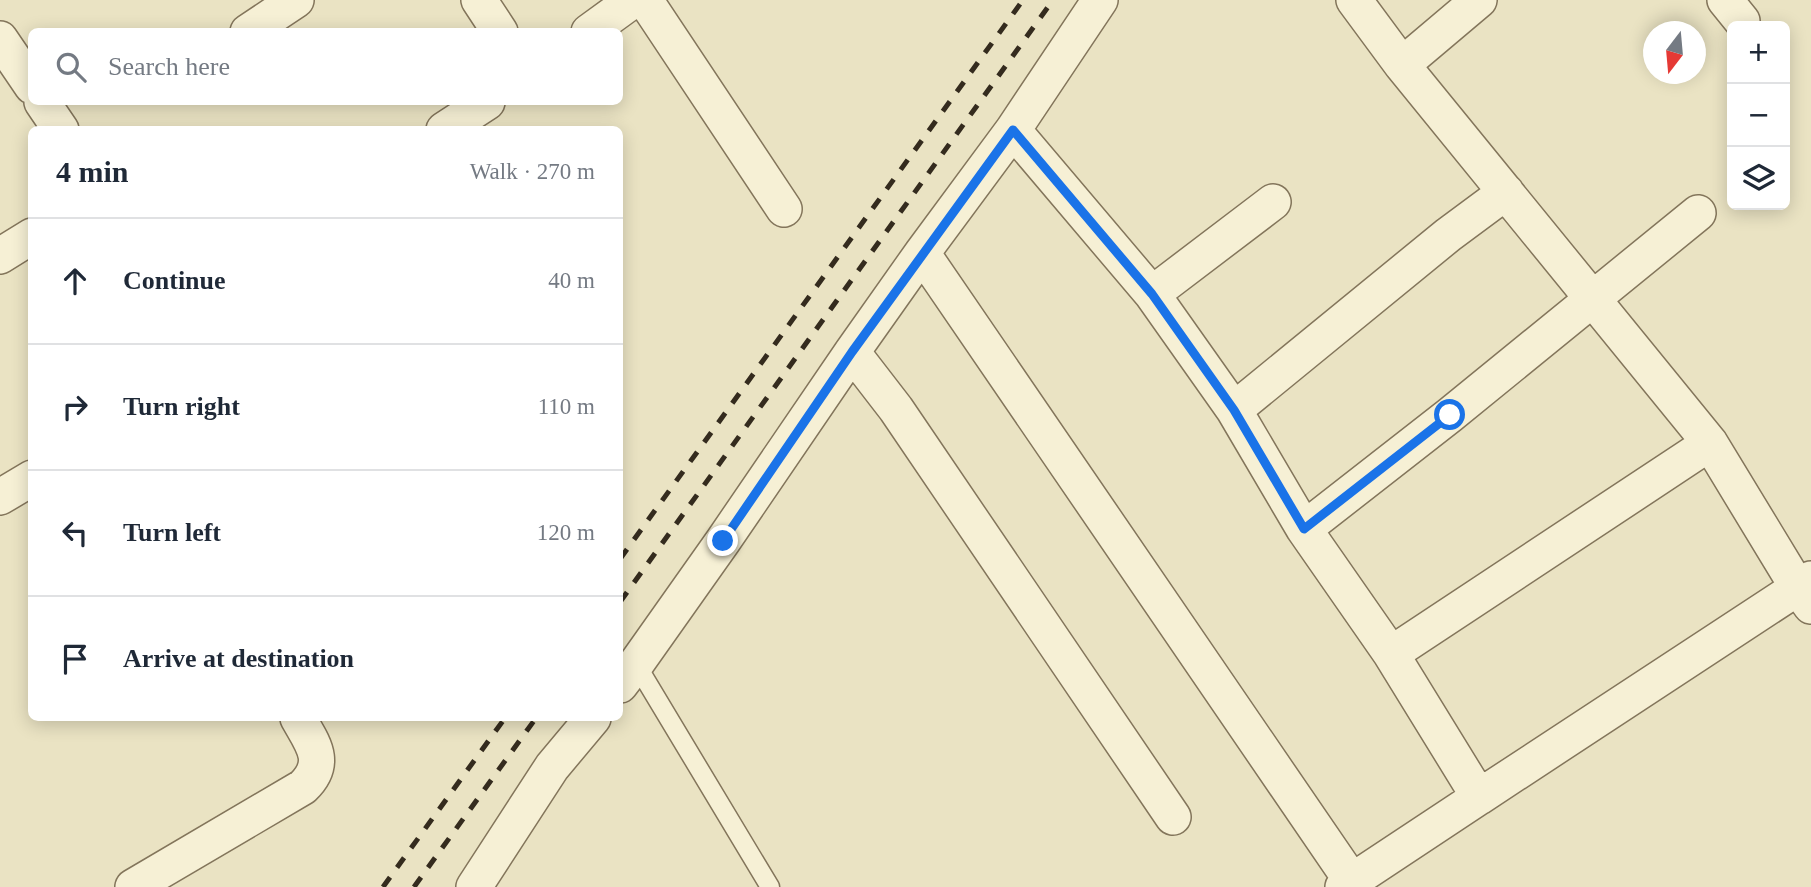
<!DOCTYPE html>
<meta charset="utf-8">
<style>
:root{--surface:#fff;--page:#f6f6f7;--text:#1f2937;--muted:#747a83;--line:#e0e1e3}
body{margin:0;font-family:"Times New Roman",serif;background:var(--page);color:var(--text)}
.controls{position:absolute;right:21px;top:21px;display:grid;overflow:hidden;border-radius:10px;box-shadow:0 4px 18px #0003}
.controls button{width:63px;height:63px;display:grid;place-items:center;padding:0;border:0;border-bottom:2px solid var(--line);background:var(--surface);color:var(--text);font:35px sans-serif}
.compass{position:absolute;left:1643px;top:21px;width:63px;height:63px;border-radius:50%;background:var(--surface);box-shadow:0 4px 18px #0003;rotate:196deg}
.stop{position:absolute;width:21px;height:21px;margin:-16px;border:5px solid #1a73e8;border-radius:50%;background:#fff}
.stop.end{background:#1a73e8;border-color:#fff;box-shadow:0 2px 7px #0008}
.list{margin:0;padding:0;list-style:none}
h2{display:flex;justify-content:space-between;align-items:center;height:91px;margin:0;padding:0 28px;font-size:30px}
h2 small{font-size:23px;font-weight:400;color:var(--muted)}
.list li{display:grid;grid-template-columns:46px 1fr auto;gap:21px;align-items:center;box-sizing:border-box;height:126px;padding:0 28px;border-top:2px solid var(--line)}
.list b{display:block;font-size:26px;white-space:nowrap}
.list em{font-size:23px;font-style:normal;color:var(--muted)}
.icon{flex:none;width:38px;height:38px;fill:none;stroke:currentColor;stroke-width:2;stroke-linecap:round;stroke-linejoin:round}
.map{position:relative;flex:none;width:1811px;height:887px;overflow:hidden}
.search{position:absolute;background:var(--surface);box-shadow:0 4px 18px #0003;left:28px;top:28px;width:595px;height:77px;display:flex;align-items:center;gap:18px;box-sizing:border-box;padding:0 24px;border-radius:10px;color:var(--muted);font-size:26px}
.panel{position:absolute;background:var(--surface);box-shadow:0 4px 18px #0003;left:28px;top:126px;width:595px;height:595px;border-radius:10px}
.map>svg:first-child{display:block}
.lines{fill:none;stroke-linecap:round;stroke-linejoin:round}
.service-casing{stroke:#83755b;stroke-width:21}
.minor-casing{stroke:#83755b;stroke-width:38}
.service{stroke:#f6f0d5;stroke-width:18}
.minor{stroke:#f6f0d5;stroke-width:35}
.rail{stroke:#342b1e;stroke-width:5;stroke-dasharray:12 12;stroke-linecap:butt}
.route{stroke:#1a73e8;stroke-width:9}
</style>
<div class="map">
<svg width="1811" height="887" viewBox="0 0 1811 887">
<rect width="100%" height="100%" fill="#eae3c3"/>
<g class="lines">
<defs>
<path id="service" d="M636,664L770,887"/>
<path id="minor" d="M479,0L500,32
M645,0L784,209
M1354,0L1402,65L1710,443L1798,588L1811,606
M1725,0L1742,21
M248,32L296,0
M589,32L633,0
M0,39L32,86
M1402,65L1479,0
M42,102L61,130
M444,130L487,102
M1013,130L1152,294L1234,410L1304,529L1391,654L1710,443
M922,253L1351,880
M0,256L32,236
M1152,294L1273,202
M852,352L896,409L1173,817
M1234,410L1448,235L1506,192
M0,497L32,478
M1304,529L1450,415L1698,213
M1391,654L1479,797L1811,579
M620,685L636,664L723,541L852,352L922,253L1013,130L1100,0
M133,887L303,787C329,762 312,743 298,718
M474,887L552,767L593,718
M1343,887L1479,797"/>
</defs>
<use href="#service" class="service-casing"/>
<use href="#minor" class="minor-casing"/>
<use href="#service" class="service"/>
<use href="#minor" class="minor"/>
<path class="rail" d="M620,559L1023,0
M620,602L1053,0
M383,887L505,718
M414,887L536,718"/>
</g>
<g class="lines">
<path class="route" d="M723,541L852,352L1013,130L1152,294L1234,410L1304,529L1450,415"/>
</g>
</svg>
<div class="controls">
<button>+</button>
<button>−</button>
<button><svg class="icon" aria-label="layers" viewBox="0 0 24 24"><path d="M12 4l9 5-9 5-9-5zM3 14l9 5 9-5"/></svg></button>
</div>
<svg class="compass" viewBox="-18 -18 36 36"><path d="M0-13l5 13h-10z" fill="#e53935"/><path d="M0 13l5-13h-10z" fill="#747a83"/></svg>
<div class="stop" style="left:1450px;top:415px"></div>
<div class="stop end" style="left:723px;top:541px"></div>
<div class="search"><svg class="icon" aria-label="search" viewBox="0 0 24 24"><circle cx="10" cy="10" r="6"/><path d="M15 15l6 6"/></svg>Search here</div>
<section class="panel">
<h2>4 min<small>Walk · 270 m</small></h2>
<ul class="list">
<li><svg class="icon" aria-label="ahead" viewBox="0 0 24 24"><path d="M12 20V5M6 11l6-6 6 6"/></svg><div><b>Continue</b></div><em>40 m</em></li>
<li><svg class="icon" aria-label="right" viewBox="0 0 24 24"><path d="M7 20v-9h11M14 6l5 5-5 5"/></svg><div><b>Turn right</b></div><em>110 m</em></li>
<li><svg class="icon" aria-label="left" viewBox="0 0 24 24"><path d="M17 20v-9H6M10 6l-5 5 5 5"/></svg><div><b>Turn left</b></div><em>120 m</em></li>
<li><svg class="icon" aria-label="arrive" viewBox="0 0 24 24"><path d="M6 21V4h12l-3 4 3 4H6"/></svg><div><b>Arrive at destination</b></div></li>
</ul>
</section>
</div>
